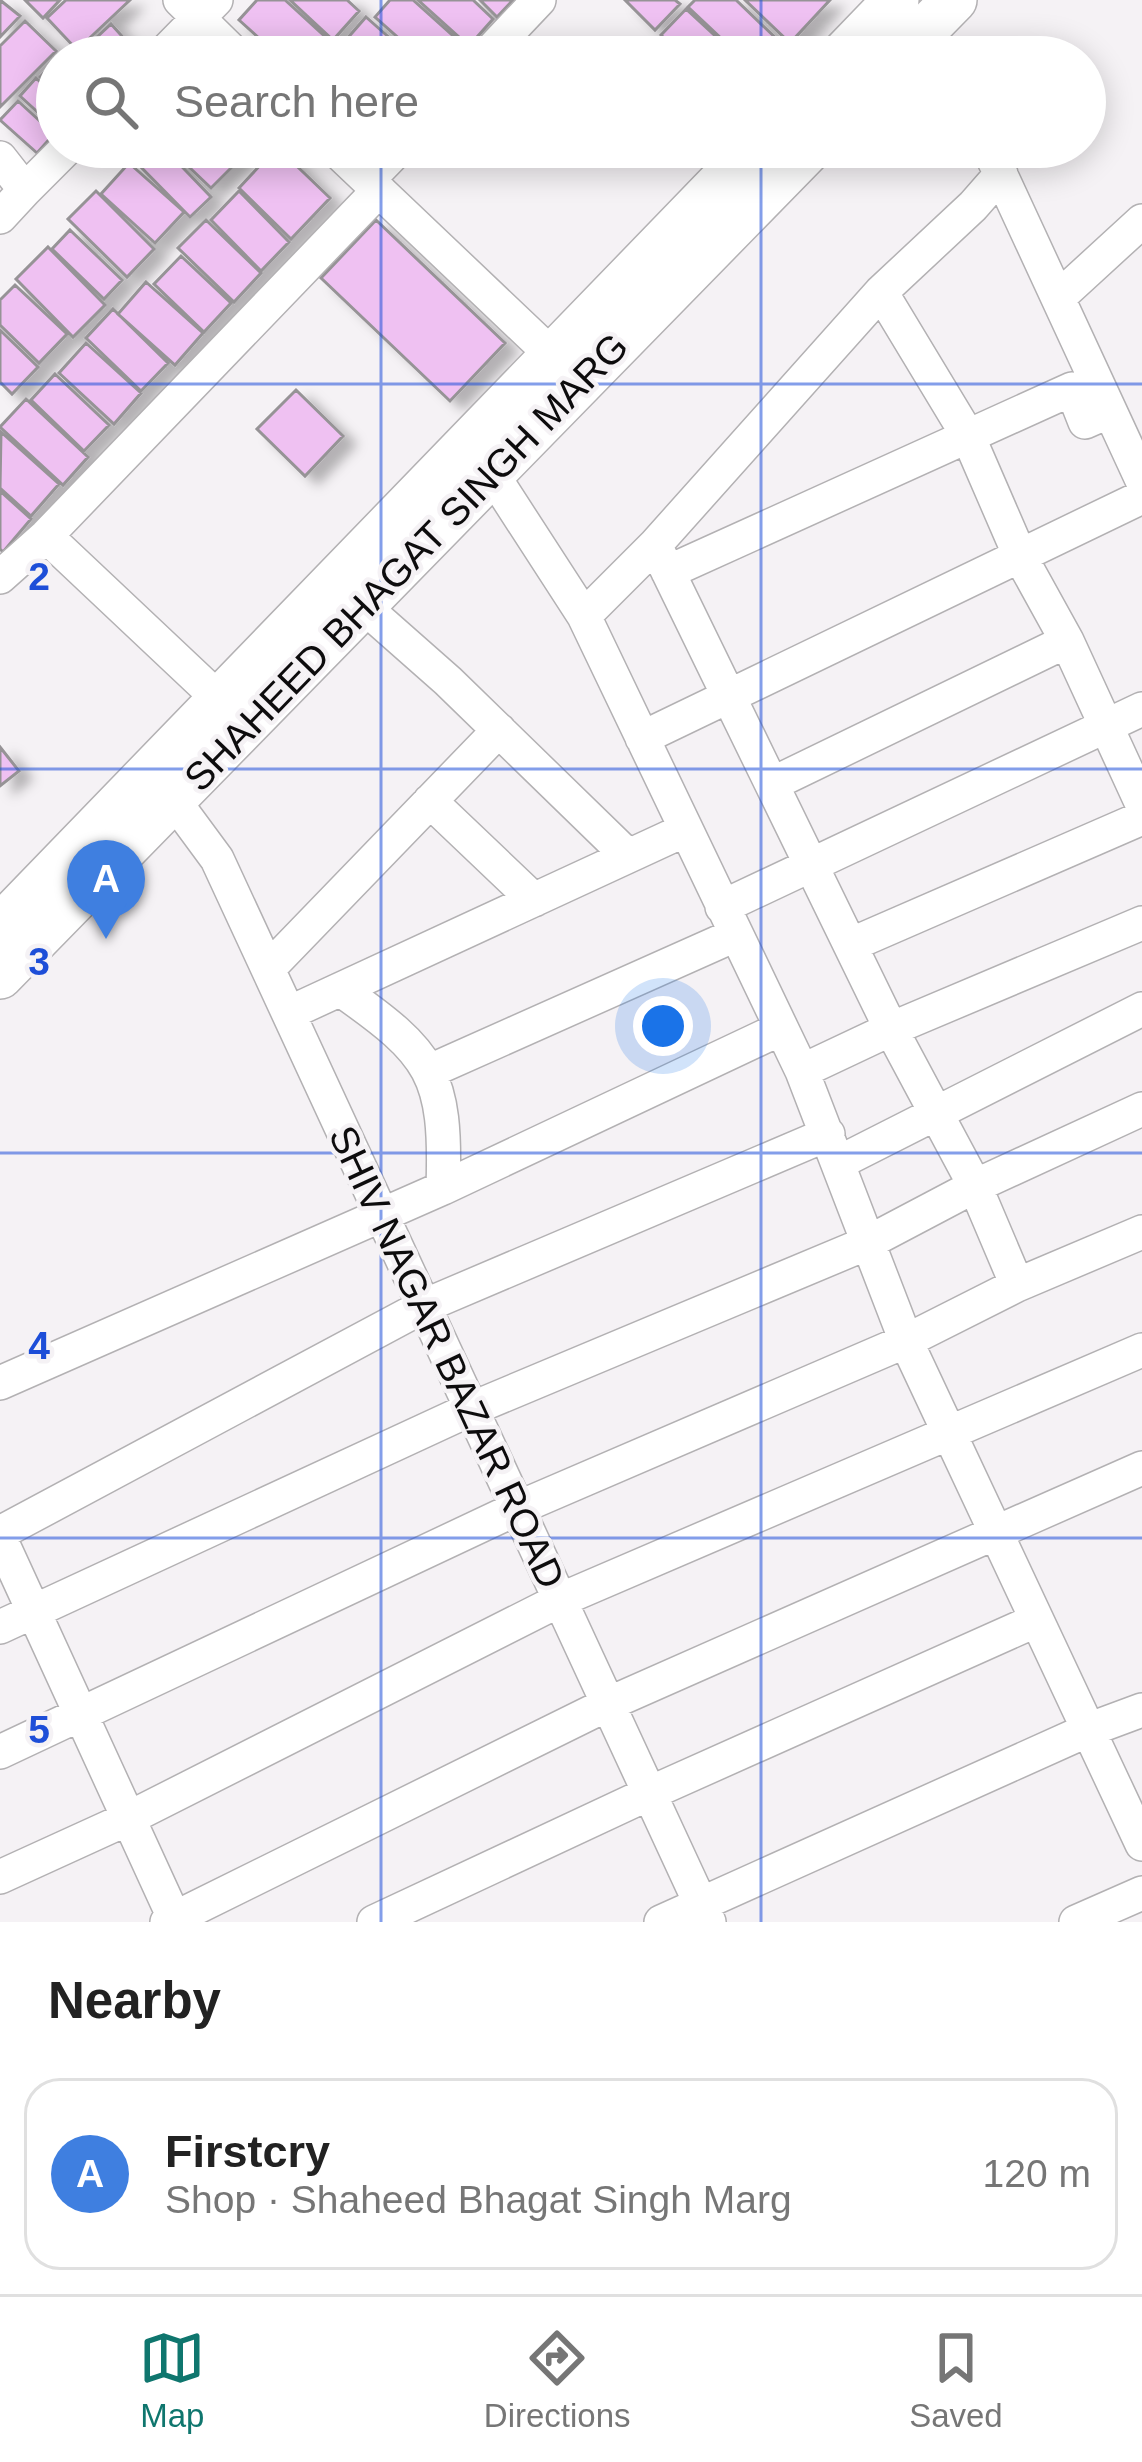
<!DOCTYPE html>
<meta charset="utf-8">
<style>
:root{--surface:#fff;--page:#f6f6f6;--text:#222;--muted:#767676;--line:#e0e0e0;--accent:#0f766e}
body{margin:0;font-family:Helvetica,sans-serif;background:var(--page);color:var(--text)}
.you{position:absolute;left:663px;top:1026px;width:42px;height:42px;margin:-30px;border:9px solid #fff;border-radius:50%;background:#1a73e8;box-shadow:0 0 0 18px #1a73e833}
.badge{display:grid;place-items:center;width:78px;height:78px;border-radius:50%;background:var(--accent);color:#fff;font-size:39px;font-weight:700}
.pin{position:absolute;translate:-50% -99px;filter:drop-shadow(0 3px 6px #0008)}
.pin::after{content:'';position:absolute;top:63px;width:42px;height:36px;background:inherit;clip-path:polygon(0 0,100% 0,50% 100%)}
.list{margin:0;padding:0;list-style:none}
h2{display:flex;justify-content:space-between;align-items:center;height:156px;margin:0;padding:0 48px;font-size:51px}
h2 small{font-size:39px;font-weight:400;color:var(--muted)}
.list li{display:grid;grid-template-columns:78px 1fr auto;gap:36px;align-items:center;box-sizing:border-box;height:192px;margin:0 24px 24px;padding:0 24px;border:3px solid var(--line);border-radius:36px}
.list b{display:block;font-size:45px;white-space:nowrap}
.list p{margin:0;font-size:39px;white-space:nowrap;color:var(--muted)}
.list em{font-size:39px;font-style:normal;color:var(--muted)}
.icon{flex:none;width:66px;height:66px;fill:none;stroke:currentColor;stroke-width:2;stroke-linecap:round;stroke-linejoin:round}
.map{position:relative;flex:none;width:1142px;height:1922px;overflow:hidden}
.search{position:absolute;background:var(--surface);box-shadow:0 6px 30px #0003;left:36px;right:36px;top:36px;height:132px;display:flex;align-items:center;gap:30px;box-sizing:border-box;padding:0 42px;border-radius:66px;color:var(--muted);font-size:45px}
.sheet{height:372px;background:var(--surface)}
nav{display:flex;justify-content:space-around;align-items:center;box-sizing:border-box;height:168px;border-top:3px solid var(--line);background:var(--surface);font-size:33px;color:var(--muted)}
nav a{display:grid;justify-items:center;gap:6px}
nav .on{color:var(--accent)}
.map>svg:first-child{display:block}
.building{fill:#efc1f2;stroke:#969396;stroke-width:3;filter:url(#shadow)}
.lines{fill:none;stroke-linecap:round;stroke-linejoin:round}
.street-casing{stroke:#b3b1b3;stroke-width:36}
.secondary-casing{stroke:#b3b1b3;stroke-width:48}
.street{stroke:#fff;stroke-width:33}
.secondary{stroke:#fff;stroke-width:45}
.grid{fill:none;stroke:#1d4ed8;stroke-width:3;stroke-opacity:0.55}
.labels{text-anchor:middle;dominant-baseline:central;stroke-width:9;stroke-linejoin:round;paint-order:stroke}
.street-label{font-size:39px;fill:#0d0c0d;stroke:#f5f2f5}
.grid-label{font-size:39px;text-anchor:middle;font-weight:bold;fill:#1d4ed8;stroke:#f5f2f5;stroke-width:9;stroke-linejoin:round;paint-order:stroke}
</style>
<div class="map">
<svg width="1142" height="1922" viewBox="0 0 1142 1922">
<defs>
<filter id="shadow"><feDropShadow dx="13" dy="8" stdDeviation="6" flood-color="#0004"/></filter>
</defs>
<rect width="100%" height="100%" fill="#f5f2f5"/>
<path class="building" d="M0,0L20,16L0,37Z
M25,0H60L43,18Z
M66,0H130L77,50L47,18Z
M257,0H285L332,43L320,57H280L239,20Z
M290,0H347L359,11L333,40Z
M390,0H413L461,43L449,57H420L375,17Z
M418,0H473L493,19L469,46Z
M480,0H513L497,17Z
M625,0H675L680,4L655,30Z
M695,0H736L783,45L772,57H741L688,7Z
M745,0H830L790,43Z
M686,9L738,57H684L661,35Z
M366,17L411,57H348L338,49Z
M25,21L56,51L0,107V46Z
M111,24L139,55L81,57L79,54Z
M57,59V93L40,77Z
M36,78L57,98L56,129L20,96Z
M18,101L54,134L37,153L0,120Z
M143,147H163L211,197L190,217L132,158Z
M168,147H236L244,155L211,188Z
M277,147L330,198L291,239L239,188Z
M129,163L184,212L155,243L101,194Z
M96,191L154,249L127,277L68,219Z
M239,191L289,242L261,271L211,220Z
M206,220L261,273L234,302L178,248Z
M376,220L505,343L450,401L321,278Z
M70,230L122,280L104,299L52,249Z
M48,247L105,305L73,337L16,279Z
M181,256L231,303L204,332L154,284Z
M146,282L203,333L175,365L118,314Z
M15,285L67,334L39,363L0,325V300Z
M113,309L168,363L141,391L86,338Z
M0,330L38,367L12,394L0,382Z
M86,343L141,393L114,424L59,373Z
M55,374L109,425L84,451L31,400Z
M296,390L343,436L305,476L257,429Z
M26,399L88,457L63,485L0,427Z
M1,432L59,484L31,516L0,488Z
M0,491L31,519L3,552L0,549Z
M0,747L19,771L0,786Z"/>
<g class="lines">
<defs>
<path id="street" d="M180,0L238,57
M160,57L216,0
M485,57L539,0
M333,147L553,356
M988,147L1142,480
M0,158L25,190L68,147
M368,180L400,147
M0,217L25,190
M881,292L968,436L1020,556L1067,641L1142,804
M1058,298L1142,221
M492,474L584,616L802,1071L906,1341L1142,1844
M46,536L220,700
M655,545L881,292L973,206L1001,174
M668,572L1072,389L1085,422L1110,411
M0,577L46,536L379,190
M363,606L448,681L628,856
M584,616L655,545L891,1029L975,1186L1017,1285
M642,738L1142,497
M161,783L217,859L709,1922
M772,784L1067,641
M430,801L534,900
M722,907L1142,709
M850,945L1142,818
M268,969L499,730
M341,990C432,1054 447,1074 443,1188
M289,1013L685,830
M430,1071L735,935
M802,1071L891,1029L1142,923
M840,1162L1142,1009
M0,1383L443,1188L780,1029
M0,1533L424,1306L828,1134
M0,1538L176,1922
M0,1627L471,1409L865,1244L975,1186L1142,1109
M0,1752L518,1508L906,1341L1017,1285L1142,1232
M0,1877L127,1819L560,1600L1142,1350
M167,1922L608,1704L1142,1468
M374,1922L650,1793L1037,1620
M661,1922L1088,1730L1142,1710
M1076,1922L1142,1893"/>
<path id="secondary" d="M841,57L896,0
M898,57L954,0
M0,927L755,147
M0,976L811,147"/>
</defs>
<use href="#street" class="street-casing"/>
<use href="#secondary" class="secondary-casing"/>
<use href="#street" class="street"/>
<use href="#secondary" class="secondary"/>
</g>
<path class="grid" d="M381,0V57M761,0V57M381,147V1922M761,147V1922M0,384H1142M0,769H1142M0,1153H1142M0,1538H1142"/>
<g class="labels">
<g class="street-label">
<text transform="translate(406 562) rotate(-46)">SHAHEED BHAGAT SINGH MARG</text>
<text transform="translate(447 1357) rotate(65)">SHIV NAGAR BAZAR ROAD</text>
</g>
</g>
<g class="grid-label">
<text x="39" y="590">2</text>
<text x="39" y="975">3</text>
<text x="39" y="1359">4</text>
<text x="39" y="1743">5</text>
</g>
</svg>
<div class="you"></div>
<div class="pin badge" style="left:106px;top:939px;background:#3f7fe0">A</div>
<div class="search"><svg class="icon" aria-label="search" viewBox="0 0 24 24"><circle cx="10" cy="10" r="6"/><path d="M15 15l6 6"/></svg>Search here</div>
</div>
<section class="sheet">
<h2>Nearby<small></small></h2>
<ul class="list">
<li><span class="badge" style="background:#3f7fe0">A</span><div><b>Firstcry</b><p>Shop · Shaheed Bhagat Singh Marg</p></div><em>120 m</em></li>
</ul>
</section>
<nav>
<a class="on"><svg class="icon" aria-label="map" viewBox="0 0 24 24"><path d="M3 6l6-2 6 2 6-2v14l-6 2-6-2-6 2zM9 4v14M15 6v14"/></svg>Map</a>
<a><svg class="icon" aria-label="directions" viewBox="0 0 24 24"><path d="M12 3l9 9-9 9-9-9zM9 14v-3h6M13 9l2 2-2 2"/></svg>Directions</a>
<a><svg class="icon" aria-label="saved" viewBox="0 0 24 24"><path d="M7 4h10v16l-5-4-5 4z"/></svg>Saved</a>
</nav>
